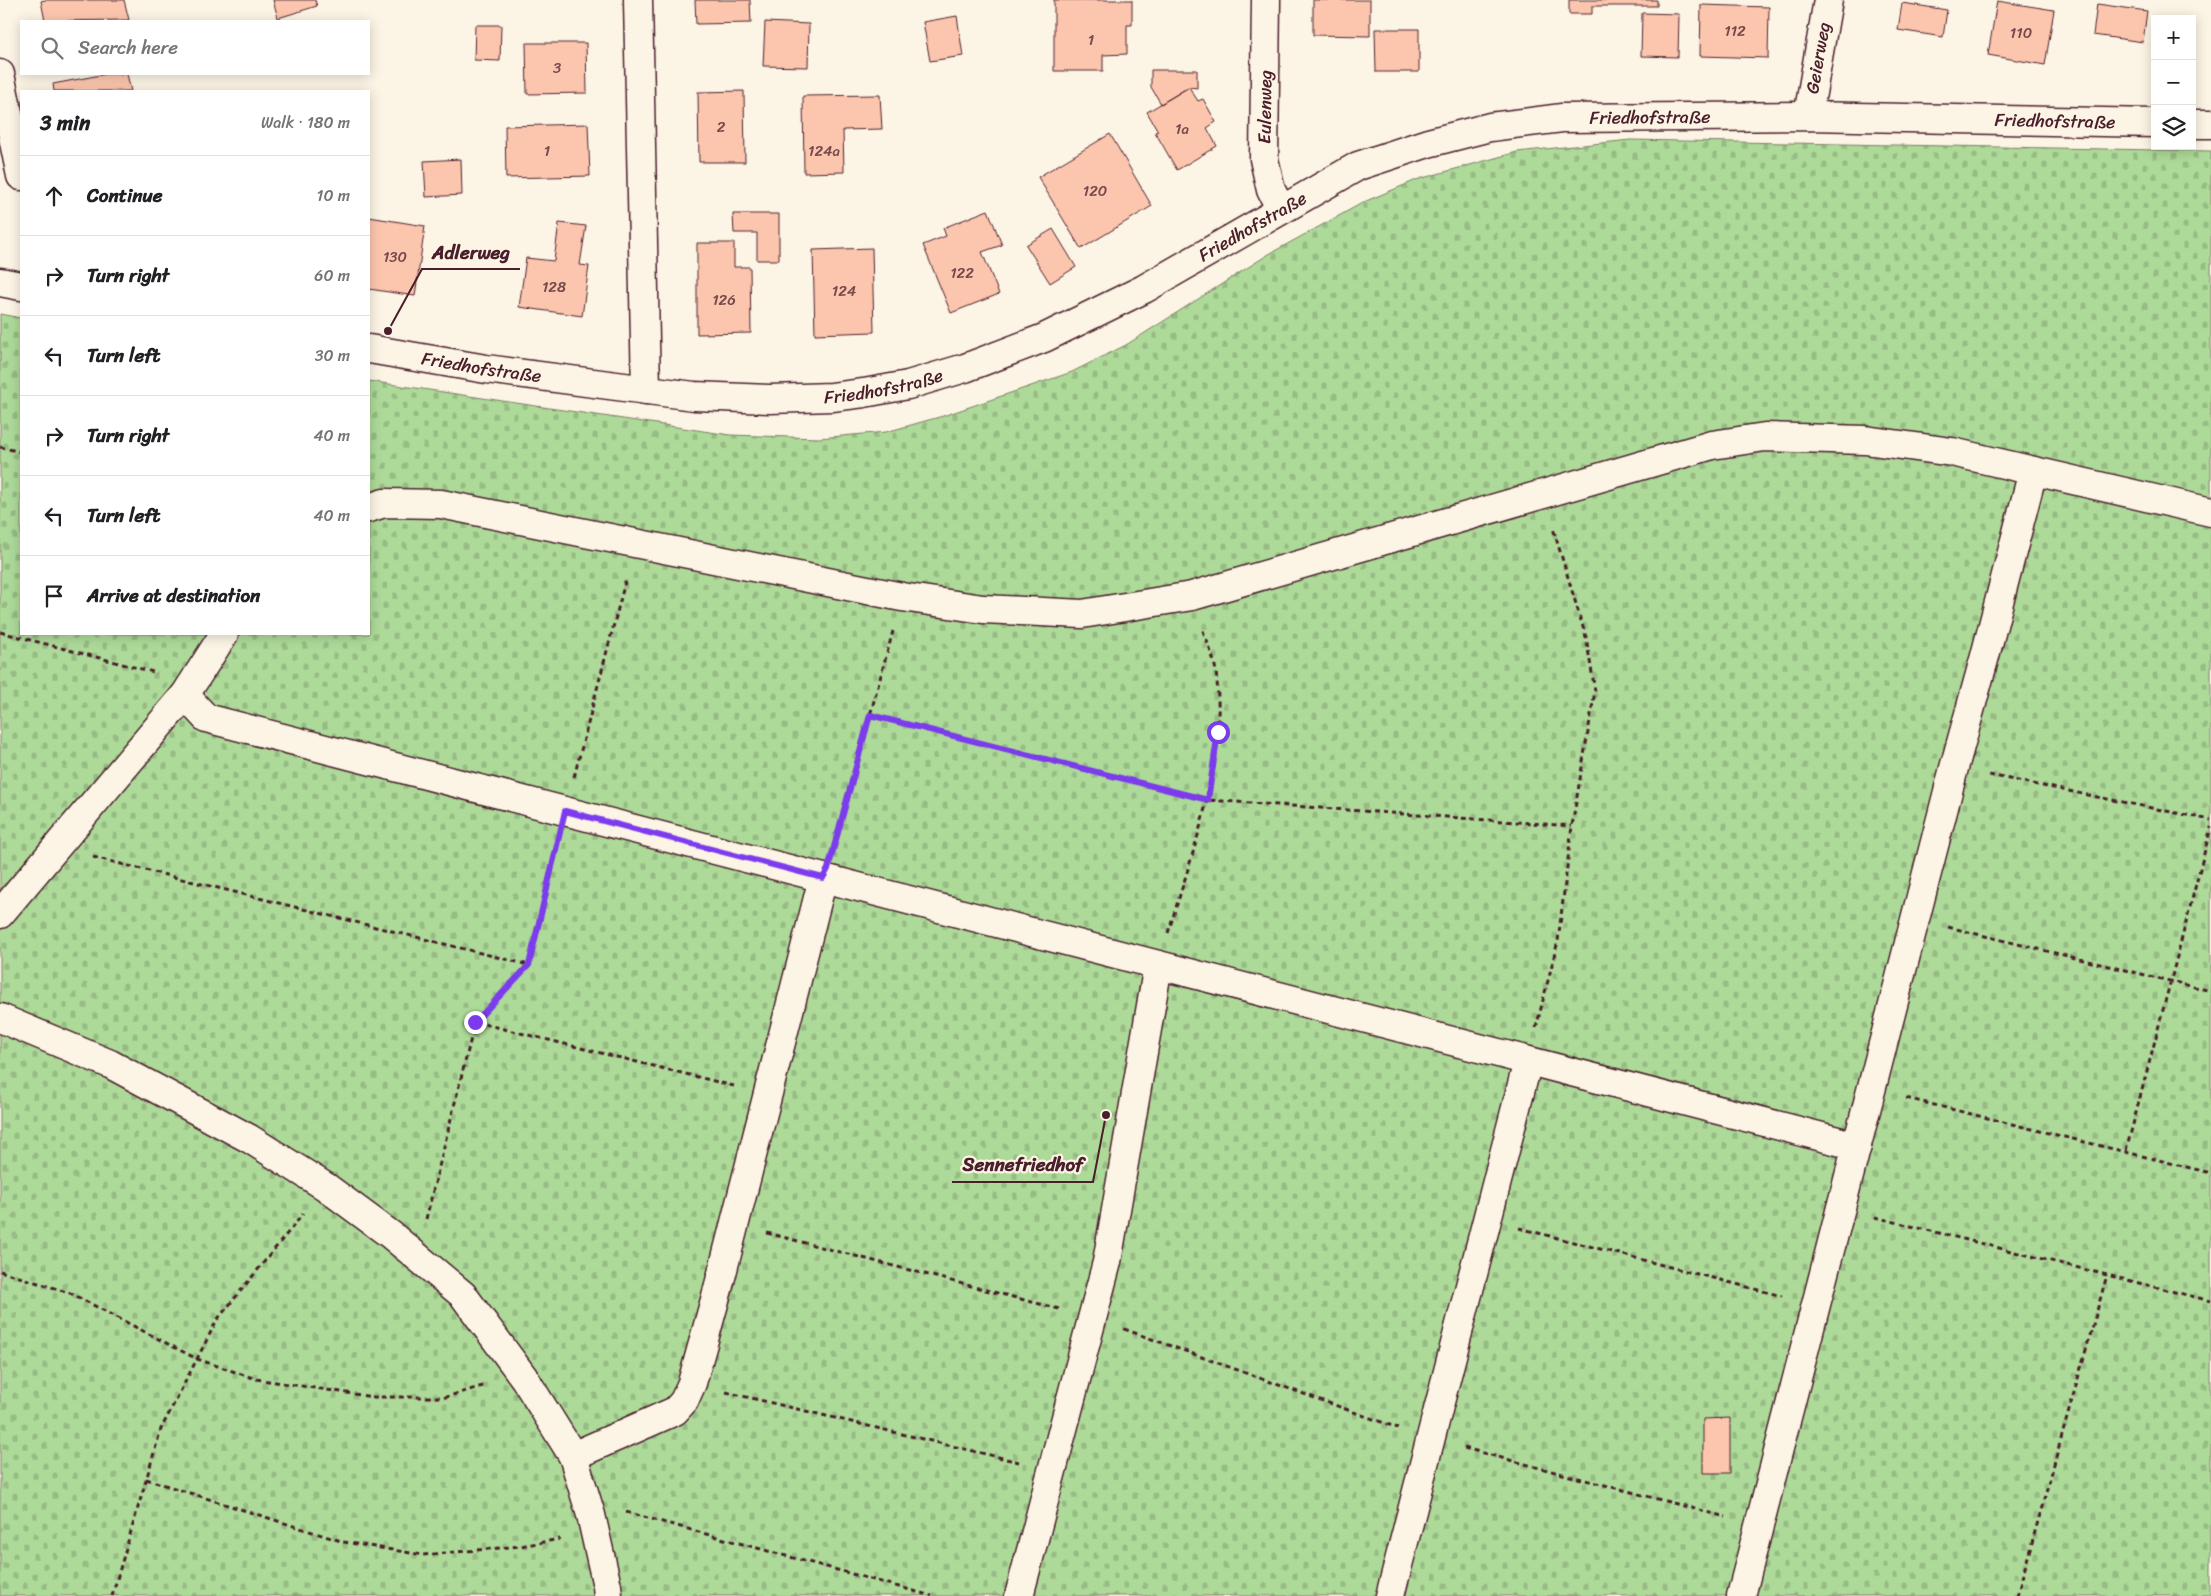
<!DOCTYPE html>
<meta charset="utf-8">
<style>
:root{--surface:#fff;--page:#f6f6f6;--text:#202124;--muted:#757577;--line:#e0e0e0}
body{margin:0;font-family:Sriracha,sans-serif;background:var(--page);color:var(--text)}
.controls{position:absolute;right:15px;top:15px;display:grid;overflow:hidden;border-radius:0px;box-shadow:0 2px 12px #0003}
.controls button{width:45px;height:45px;display:grid;place-items:center;padding:0;border:0;border-bottom:1px solid var(--line);background:var(--surface);color:var(--text);font:25px sans-serif}
.stop{position:absolute;width:15px;height:15px;margin:-11px;border:4px solid #7c3aed;border-radius:50%;background:#fff}
.stop.end{background:#7c3aed;border-color:#fff;box-shadow:0 1px 5px #0008}
.list{margin:0;padding:0;list-style:none}
h2{display:flex;justify-content:space-between;align-items:center;height:65px;margin:0;padding:0 20px;font-size:21px}
h2 small{font-size:16px;font-weight:400;color:var(--muted)}
.list li{display:grid;grid-template-columns:32px 1fr auto;gap:15px;align-items:center;box-sizing:border-box;height:80px;padding:0 20px;border-top:1px solid var(--line)}
.list b{display:block;font-size:19px;white-space:nowrap}
.list em{font-size:16px;font-style:normal;color:var(--muted)}
.icon{flex:none;width:28px;height:28px;fill:none;stroke:currentColor;stroke-width:2;stroke-linecap:round;stroke-linejoin:round}
.map{position:relative;flex:none;width:2211px;height:1596px;overflow:hidden}
.search{position:absolute;background:var(--surface);box-shadow:0 2px 12px #0003;left:20px;top:20px;width:350px;height:55px;display:flex;align-items:center;gap:12px;box-sizing:border-box;padding:0 18px;border-radius:0px;color:var(--muted);font-size:19px}
.panel{position:absolute;background:var(--surface);box-shadow:0 2px 12px #0003;left:20px;top:90px;width:350px;height:545px;border-radius:0px}
.map>svg:first-child{display:block}
.cemetery{fill:url(#cemetery-stones);stroke:#7c7c62}
.building{fill:#fcc6ae;stroke:#4a1f2b}
.lines{fill:none;stroke-linecap:round;stroke-linejoin:round}
.minor-casing{stroke:#4a1f2b;stroke-width:31}
.path{stroke:#4a1f2b;stroke-width:3;stroke-dasharray:5 4;stroke-linecap:butt}
.minor{stroke:#fcf5e5;stroke-width:28}
.route{stroke:#7c3aed;stroke-width:6}
.labels{text-anchor:middle;dominant-baseline:central;stroke-width:4.5;stroke-linejoin:round;paint-order:stroke}
.number-label{font-size:15px;fill:#76494c}
.street-label{font-size:18px;fill:#4a1f2b;stroke:#fcf5e5}
.leader{fill:none;stroke:#4a1f2b;stroke-width:2}
.callout-dot{fill:#4a1f2b;stroke:#fcf5e5;stroke-width:2}
.callout-label{font-size:19px;text-anchor:middle;font-weight:bold;fill:#4a1f2b;stroke:#fcf5e5;stroke-width:4.5;stroke-linejoin:round;paint-order:stroke}
</style>
<div class="map">
<svg width="2211" height="1596" viewBox="0 0 2211 1596">
<defs>
<pattern id="cemetery-stones" width="16" height="16" patternUnits="userSpaceOnUse" patternTransform="scale(1.25)"><rect width="16" height="16" fill="#adda99"/><path d="M2 7V4a2 2 0 0 1 4 0v3zM10 15v-3a2 2 0 0 1 4 0v3z" fill="#96bb84"/></pattern>
</defs>
<rect width="100%" height="100%" fill="#fcf5e5"/>
<filter id="ink" filterUnits="userSpaceOnUse"><feTurbulence type="fractalNoise" baseFrequency=".02" numOctaves="2"/><feDisplacementMap in="SourceGraphic" scale="10" xChannelSelector="R" yChannelSelector="G"/><feConvolveMatrix kernelMatrix="1 2 1 2 8 2 1 2 1" color-interpolation-filters="sRGB"/></filter>
<g filter="url(#ink)">
<path class="cemetery" d="M1630,140L2211,151V1596H0V314L21,318V634H369V381L730,435L819,438L886,432L943,416L1072,372L1126,345L1269,254L1366,201L1419,179L1517,152Z"/>
<path class="building" d="M45,0H124L129,20L45,21L41,1Z
M273,0H315L317,6L278,18Z
M695,0H750L751,23L696,24Z
M1054,0H1132V25H1127V54L1103,55V71H1054Z
M1313,0H1370V36L1313,35Z
M1569,0H1657V6H1592V14H1569Z
M1997,1L2054,10L2045,65L1988,55Z
M1902,3L1947,10L1943,37L1898,30Z
M2097,4L2147,11L2143,42L2093,35Z
M1701,5L1769,7L1768,58L1700,56Z
M1642,13L1679,14L1678,57L1641,56Z
M957,16L963,56L930,61L923,22Z
M765,22L809,24L808,67L763,66Z
M475,25H501L500,61L474,60Z
M1375,29H1419V72H1376Z
M526,43H586L587,93L527,94Z
M1151,70H1197V88L1189,87L1161,104L1151,87Z
M106,74H127L131,91H54L53,84Z
M1189,87L1198,101L1203,99L1216,122L1207,128L1217,146L1177,170L1155,132L1158,131L1147,112Z
M744,91L745,162H699L698,92Z
M880,95L882,129L843,130L844,172L804,173L803,96Z
M588,124L590,176L506,178L505,126Z
M1110,134L1152,206L1081,249L1038,177Z
M461,159L462,195L426,197L424,161Z
M988,210L1002,245L982,252L999,294L951,313L923,245L946,236L943,228Z
M733,214H779V260H757V233H734Z
M369,217L425,226L415,296L369,289Z
M559,223L586,226L580,265L589,266L582,316L519,307L526,258L554,261Z
M1053,229L1076,267L1050,283L1026,245Z
M697,243H734V267H750L751,333L697,334Z
M872,248L874,332L815,334L813,250Z
M1730,1418V1473H1703V1419Z"/>
<g class="lines">
<defs>
<g id="minor">
<path d="M638,0L646,390"/>
<path d="M1266,0L1264,159L1271,190L1281,210"/>
<path d="M0,74L21,176"/>
<path id="s1" d="M1808,116L1828,0"/>
<path d="M2192,124H2211"/>
<path d="M0,282L21,286"/>
<path id="s2" d="M369,349L486,369L694,396L770,399L832,397L864,393L908,385L965,368L1044,338L1144,289L1358,166L1428,143L1490,127L1562,118L1808,116L2155,123"/>
<path d="M369,508L384,503L441,504L902,597L983,609L1082,614L1192,596L1712,445L1765,437L1865,440L1952,452L2211,512"/>
<path d="M185,695L206,718L1857,1146"/>
<path d="M0,914L185,695L224,634"/>
<path d="M0,1018L110,1064L250,1139L326,1187L391,1235L463,1295L525,1379L573,1456L591,1515L607,1586L608,1596"/>
<path d="M573,1456L675,1411L684,1401L692,1383L718,1289L823,878"/>
<path d="M1019,1596L1107,1262L1158,965"/>
<path d="M1390,1596L1528,1061"/>
<path d="M1741,1596L1954,768L1985,656L2033,471"/>
</g>
</defs>
<use href="#minor" class="minor-casing"/>
<path class="path" d="M0,447L21,452
M0,632L157,673
M870,715L1208,800L1572,826
M1989,775L2211,820
M574,777L626,578
M835,844L893,631
M93,857L529,965
M1948,927L2211,991
M1168,933C1194,848 1227,762 1216,672C1214,657 1207,642 1202,628
M476,1022L734,1086
M1536,1028L1558,941L1572,826L1595,691L1586,637L1553,528
M1906,1098L2211,1173
M2126,1151L2211,827
M1875,1217L2211,1301
M426,1219L475,1022L529,965L558,844
M1519,1228L1782,1296
M767,1233L1059,1309
M0,1271L70,1293L197,1359L256,1379L373,1397H446L486,1385
M1124,1329L1398,1428
M726,1392L1019,1462
M1464,1448L1726,1517
M146,1479L344,1542L423,1555L521,1546L560,1539
M626,1512L932,1596
M112,1596L161,1429L217,1320L303,1214
M2017,1596L2107,1275"/>
<use href="#minor" class="minor"/>
</g>
</g>
<g class="lines" filter="url(#ink)">
<path class="route" d="M475,1022L529,965L565,811L823,878L828,869L870,715L1208,800L1218,732"/>
</g>
<g class="labels">
<g class="number-label">
<text x="1735" y="31">112</text>
<text x="2021" y="33">110</text>
<text x="1091" y="40">1</text>
<text x="557" y="68">3</text>
<text x="721" y="127">2</text>
<text x="1182" y="129">1a</text>
<text x="547" y="151">1</text>
<text x="824" y="151">124a</text>
<text x="1095" y="191">120</text>
<text x="395" y="257">130</text>
<text x="962" y="273">122</text>
<text x="554" y="287">128</text>
<text x="844" y="291">124</text>
<text x="724" y="300">126</text>
</g>
<g class="street-label">
<text stroke="none"><textPath href="#s1" startOffset="59">Geierweg</textPath></text>
<text transform="translate(1265 107) rotate(-89)">Eulenweg</text>
<text stroke="none"><textPath href="#s2" startOffset="1344">Friedhofstraße</textPath></text>
<text stroke="none"><textPath href="#s2" startOffset="1749">Friedhofstraße</textPath></text>
<text stroke="none"><textPath href="#s2" startOffset="924">Friedhofstraße</textPath></text>
<text stroke="none"><textPath href="#s2" startOffset="114">Friedhofstraße</textPath></text>
<text stroke="none"><textPath href="#s2" startOffset="519">Friedhofstraße</textPath></text>
</g>
</g>
<path class="leader" d="M388 331L422 269H520M1106 1115L1093 1182H952"/>
<g class="callout-dot">
<circle cx="388" cy="331" r="5"/>
<circle cx="1106" cy="1115" r="5"/>
</g>
<g class="callout-label">
<text x="471" y="259">Adlerweg</text>
<text x="1023" y="1171">Sennefriedhof</text>
</g>
</svg>
<div class="controls">
<button>+</button>
<button>−</button>
<button><svg class="icon" aria-label="layers" viewBox="0 0 24 24"><path d="M12 4l9 5-9 5-9-5zM3 14l9 5 9-5"/></svg></button>
</div>
<div class="stop" style="left:1218px;top:732px"></div>
<div class="stop end" style="left:475px;top:1022px"></div>
<div class="search"><svg class="icon" aria-label="search" viewBox="0 0 24 24"><circle cx="10" cy="10" r="6"/><path d="M15 15l6 6"/></svg>Search here</div>
<section class="panel">
<h2>3 min<small>Walk · 180 m</small></h2>
<ul class="list">
<li><svg class="icon" aria-label="ahead" viewBox="0 0 24 24"><path d="M12 20V5M6 11l6-6 6 6"/></svg><div><b>Continue</b></div><em>10 m</em></li>
<li><svg class="icon" aria-label="right" viewBox="0 0 24 24"><path d="M7 20v-9h11M14 6l5 5-5 5"/></svg><div><b>Turn right</b></div><em>60 m</em></li>
<li><svg class="icon" aria-label="left" viewBox="0 0 24 24"><path d="M17 20v-9H6M10 6l-5 5 5 5"/></svg><div><b>Turn left</b></div><em>30 m</em></li>
<li><svg class="icon" aria-label="right" viewBox="0 0 24 24"><path d="M7 20v-9h11M14 6l5 5-5 5"/></svg><div><b>Turn right</b></div><em>40 m</em></li>
<li><svg class="icon" aria-label="left" viewBox="0 0 24 24"><path d="M17 20v-9H6M10 6l-5 5 5 5"/></svg><div><b>Turn left</b></div><em>40 m</em></li>
<li><svg class="icon" aria-label="arrive" viewBox="0 0 24 24"><path d="M6 21V4h12l-3 4 3 4H6"/></svg><div><b>Arrive at destination</b></div></li>
</ul>
</section>
</div>
